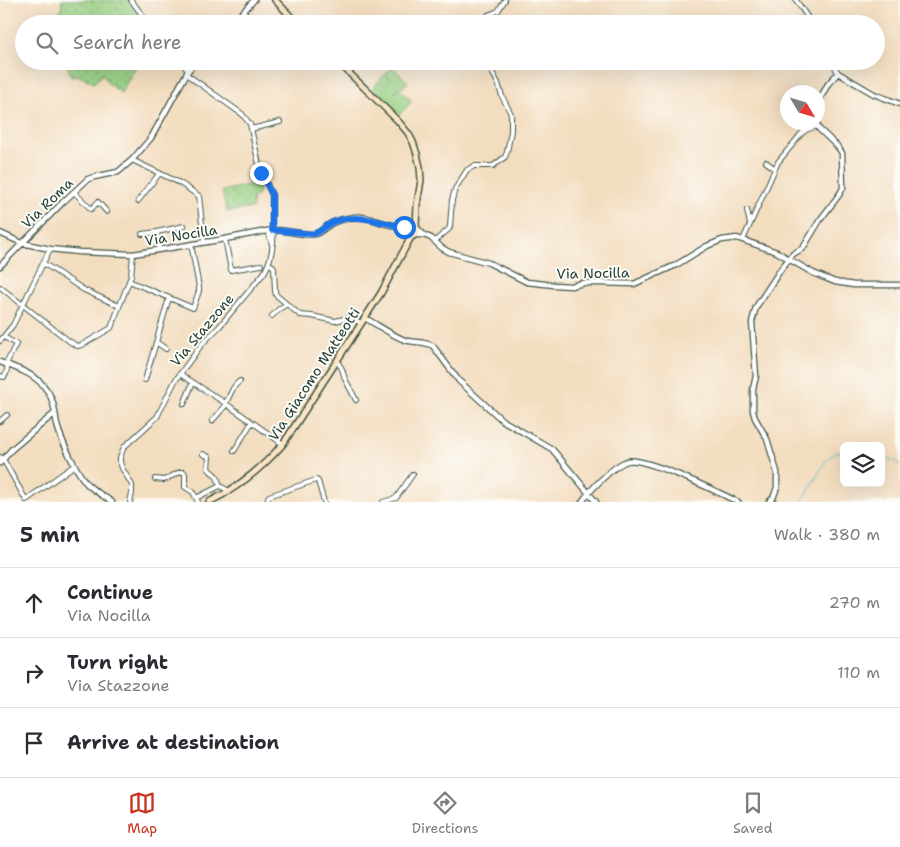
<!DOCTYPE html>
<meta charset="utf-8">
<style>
:root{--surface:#fff;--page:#f7f7f7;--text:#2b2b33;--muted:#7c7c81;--line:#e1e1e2;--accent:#c8321e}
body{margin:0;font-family:"Shantell Sans",sans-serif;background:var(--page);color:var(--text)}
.controls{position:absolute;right:15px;bottom:15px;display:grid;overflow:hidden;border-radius:8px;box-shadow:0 5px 20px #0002}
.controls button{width:45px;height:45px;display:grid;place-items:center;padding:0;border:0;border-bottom:1px solid var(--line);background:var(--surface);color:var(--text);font:25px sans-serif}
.compass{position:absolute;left:780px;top:85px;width:45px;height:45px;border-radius:50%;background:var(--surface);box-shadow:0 5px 20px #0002;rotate:128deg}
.stop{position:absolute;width:15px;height:15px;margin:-11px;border:4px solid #1a73e8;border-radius:50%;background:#fff}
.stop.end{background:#1a73e8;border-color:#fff;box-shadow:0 1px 5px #0008}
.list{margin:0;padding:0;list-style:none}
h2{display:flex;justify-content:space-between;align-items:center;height:65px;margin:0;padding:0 20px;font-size:21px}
h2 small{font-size:16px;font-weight:400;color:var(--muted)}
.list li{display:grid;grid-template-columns:32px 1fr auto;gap:15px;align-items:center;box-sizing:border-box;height:70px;padding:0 20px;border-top:1px solid var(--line)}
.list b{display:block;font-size:19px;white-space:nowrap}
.list p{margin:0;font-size:16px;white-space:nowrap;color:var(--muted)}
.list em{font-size:16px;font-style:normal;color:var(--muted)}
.icon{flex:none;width:28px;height:28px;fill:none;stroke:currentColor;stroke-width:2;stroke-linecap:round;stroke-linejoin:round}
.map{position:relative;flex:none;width:900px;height:502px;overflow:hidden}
.search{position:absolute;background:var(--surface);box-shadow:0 5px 20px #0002;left:15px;right:15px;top:15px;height:55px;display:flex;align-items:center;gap:12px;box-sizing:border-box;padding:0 18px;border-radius:28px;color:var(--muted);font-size:19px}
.sheet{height:275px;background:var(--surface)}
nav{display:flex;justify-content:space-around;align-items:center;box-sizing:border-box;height:70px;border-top:1px solid var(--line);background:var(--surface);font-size:14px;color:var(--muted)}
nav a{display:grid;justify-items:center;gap:2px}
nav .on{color:var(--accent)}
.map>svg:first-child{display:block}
.grass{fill:url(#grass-dots);stroke:#5c865c}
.garden{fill:#98d083;stroke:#5c865c}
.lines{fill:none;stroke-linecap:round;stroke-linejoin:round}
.stream{stroke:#4cb7c9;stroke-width:1}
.minor-casing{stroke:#3f5549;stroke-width:6}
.tertiary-casing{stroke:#3f5549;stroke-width:7}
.secondary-casing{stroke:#3f5549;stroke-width:8}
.minor{stroke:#fff;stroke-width:4}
.tertiary{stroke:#fff;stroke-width:4.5}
.secondary{stroke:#fce5c4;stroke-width:5}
.route{stroke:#1a73e8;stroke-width:6}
.labels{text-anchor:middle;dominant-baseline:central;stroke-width:4;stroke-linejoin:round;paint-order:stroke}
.street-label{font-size:14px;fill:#1f3d34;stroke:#fdfcf7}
</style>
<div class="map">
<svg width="900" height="502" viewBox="0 0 900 502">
<defs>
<pattern id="grass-dots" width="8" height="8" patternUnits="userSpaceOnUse" patternTransform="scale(1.25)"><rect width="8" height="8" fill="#98d083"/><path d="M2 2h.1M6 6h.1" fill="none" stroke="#7baa6c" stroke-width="1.8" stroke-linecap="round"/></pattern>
</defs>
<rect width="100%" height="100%" fill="#fdfcf7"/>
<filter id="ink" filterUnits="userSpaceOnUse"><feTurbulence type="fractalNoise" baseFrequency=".02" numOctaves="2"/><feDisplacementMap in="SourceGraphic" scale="10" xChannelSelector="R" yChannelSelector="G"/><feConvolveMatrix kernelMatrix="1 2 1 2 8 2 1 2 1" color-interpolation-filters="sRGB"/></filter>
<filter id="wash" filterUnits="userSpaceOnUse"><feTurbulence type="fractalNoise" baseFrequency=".0096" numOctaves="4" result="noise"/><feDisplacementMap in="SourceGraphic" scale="20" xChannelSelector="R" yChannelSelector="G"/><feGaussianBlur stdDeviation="1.12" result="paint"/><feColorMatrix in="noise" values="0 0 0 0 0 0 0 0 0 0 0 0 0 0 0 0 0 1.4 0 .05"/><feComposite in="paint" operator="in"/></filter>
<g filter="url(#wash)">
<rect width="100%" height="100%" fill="#f3ddbf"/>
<path class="grass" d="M62,0H129L148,24H63L58,13L61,9Z
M66,61H139L121,93L109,84L102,74L94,83L77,75L71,76Z
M260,182L258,195L252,198L253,208L227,212L222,191Z"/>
<path class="garden" d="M392,67L408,82L401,89L399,87L394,93L399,89L412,101L399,115L372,89L385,74L391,80L386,74Z"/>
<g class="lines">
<path class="stream" d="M881,458L896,461L900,466
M802,502L827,459L836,452H844"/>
</g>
</g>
<g filter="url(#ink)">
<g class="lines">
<defs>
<path id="minor" d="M131,0L149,24
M796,0L812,24
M484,24L488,15L498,11L505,0
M181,61L188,71
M832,61L838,73
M186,74L242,114L250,124L260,169L272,195V230
M251,129L280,122
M132,160L180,183L199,196L204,242
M766,162L774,168
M74,192L91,209L98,202L107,212
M138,201L159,174
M747,210L750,224
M268,231L272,245
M142,234L157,232
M225,239L231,270L261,265
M743,240L778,162L802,133L808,129L818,126
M435,241L449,229L450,226L452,200L455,189L467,170L474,166H493L505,157L507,152L511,131V114L502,96L498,83L491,70L490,61
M159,250L157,232L184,226
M43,263L84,290L119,306
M269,264L273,266L274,268L275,291L276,295L300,315L312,316L335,321L348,318L353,319L361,323
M129,281L193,308L199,291V287L191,244
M0,287L69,341L77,346L82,345L111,328L131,276L133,254
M272,316L279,309L287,304
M4,337L16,344L6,364
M0,341L13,325L50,249
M156,342L166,349
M337,361L342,369L345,379L356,400
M180,374L225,403L283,444
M0,376L4,377L6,374L8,364
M145,380L169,298
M225,403C232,395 230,388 240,381
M184,404L193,382
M0,421L7,415
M212,421L227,404
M234,451L252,422
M203,454L209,457C207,475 209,467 217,477C218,480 219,483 220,486
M0,457L3,459L26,500L75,465
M155,479L164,480L180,472H184L185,474V487L193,492L198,502
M196,498L220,486L229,491
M130,502L132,493V485L122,468L120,462V457L124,447L157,417L175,381L202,344L219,327L264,273C272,259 273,245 274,230
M268,502V498L269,496L316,480L318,481L324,502
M383,502L396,498L413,474"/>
<path id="tertiary" d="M232,24L254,0
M818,103L828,84L838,73L874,94L900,104
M416,227L424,235L431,238L442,248L449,252L489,263L527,282L554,285L571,286L583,283H598L634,284L676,265L707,246L722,240L737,238L777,252L813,273L835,282L854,285H900
M0,233L22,243L50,249L79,252L133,254L225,239L272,230C285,229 304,236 315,234C322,232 326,226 332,223C338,220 348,218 355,217C371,215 388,229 405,225
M414,235H423
M0,266L63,202L88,179L94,177L118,172L132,160L151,138L188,71L196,61
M365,318C378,325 391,335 405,340C414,343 425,341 433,346L459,381L502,420L552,449L596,502
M0,362C16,368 36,374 46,389C54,399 55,413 57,425C61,440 77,473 87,484C94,491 104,496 112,502
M0,463L12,449L55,413
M582,502C590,490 614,465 627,461C644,456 720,493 738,502
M769,502L773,498L775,493L777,487V472L767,439L755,418L753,411V389L756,376L752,322L756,307L781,269L793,254L803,248L820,220L839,195L843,188L842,153L837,146L819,129L816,122"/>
<path id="secondary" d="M275,0L298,24
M337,61L397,120L408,133L413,142L417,154L420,167L421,180L417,205L416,227
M403 230a7 7 0 1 1 14 0a7 7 0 1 1-14 0Z
M209,502C238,488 262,468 283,444L381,293L411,237"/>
</defs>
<use href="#minor" class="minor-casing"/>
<use href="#tertiary" class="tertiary-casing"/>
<use href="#secondary" class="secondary-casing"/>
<use href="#minor" class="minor"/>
<use href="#tertiary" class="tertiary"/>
<use href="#secondary" class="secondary"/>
</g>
</g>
<g class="lines" filter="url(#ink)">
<path class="route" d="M261,173L272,195V230L313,234C321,232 326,225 333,222C355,213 377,221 398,226L405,225L404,227"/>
</g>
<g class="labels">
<g class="street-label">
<text transform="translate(47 203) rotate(-44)">Via Roma</text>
<text transform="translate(181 235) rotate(-9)">Via Nocilla</text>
<text transform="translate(593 273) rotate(-1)">Via Nocilla</text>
<text transform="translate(202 330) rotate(-50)">Via Stazzone</text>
<text transform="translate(314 374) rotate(-57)">Via Giacomo Matteotti</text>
</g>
</g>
</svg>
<div class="controls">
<button><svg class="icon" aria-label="layers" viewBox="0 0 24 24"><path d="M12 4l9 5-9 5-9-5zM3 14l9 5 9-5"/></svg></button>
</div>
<svg class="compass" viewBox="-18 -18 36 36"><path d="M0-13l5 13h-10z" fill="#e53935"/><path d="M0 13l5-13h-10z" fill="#7c7c81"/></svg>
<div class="stop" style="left:404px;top:227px"></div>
<div class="stop end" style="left:261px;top:173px"></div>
<div class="search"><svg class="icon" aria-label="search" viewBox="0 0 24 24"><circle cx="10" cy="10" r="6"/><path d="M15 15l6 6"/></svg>Search here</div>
</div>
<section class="sheet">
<h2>5 min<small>Walk · 380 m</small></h2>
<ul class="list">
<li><svg class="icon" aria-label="ahead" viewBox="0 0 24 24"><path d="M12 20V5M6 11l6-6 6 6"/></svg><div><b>Continue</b><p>Via Nocilla</p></div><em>270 m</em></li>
<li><svg class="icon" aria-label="right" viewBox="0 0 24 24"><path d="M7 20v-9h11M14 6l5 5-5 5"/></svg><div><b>Turn right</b><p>Via Stazzone</p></div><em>110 m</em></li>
<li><svg class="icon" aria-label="arrive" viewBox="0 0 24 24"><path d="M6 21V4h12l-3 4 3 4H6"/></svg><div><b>Arrive at destination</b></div></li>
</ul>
</section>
<nav>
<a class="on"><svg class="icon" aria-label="map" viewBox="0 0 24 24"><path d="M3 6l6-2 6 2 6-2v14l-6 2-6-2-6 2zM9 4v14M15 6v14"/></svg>Map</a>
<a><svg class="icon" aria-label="directions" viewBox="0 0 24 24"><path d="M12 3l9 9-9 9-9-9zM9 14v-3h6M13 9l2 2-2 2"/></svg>Directions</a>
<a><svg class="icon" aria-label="saved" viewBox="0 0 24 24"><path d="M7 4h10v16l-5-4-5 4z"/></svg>Saved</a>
</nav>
